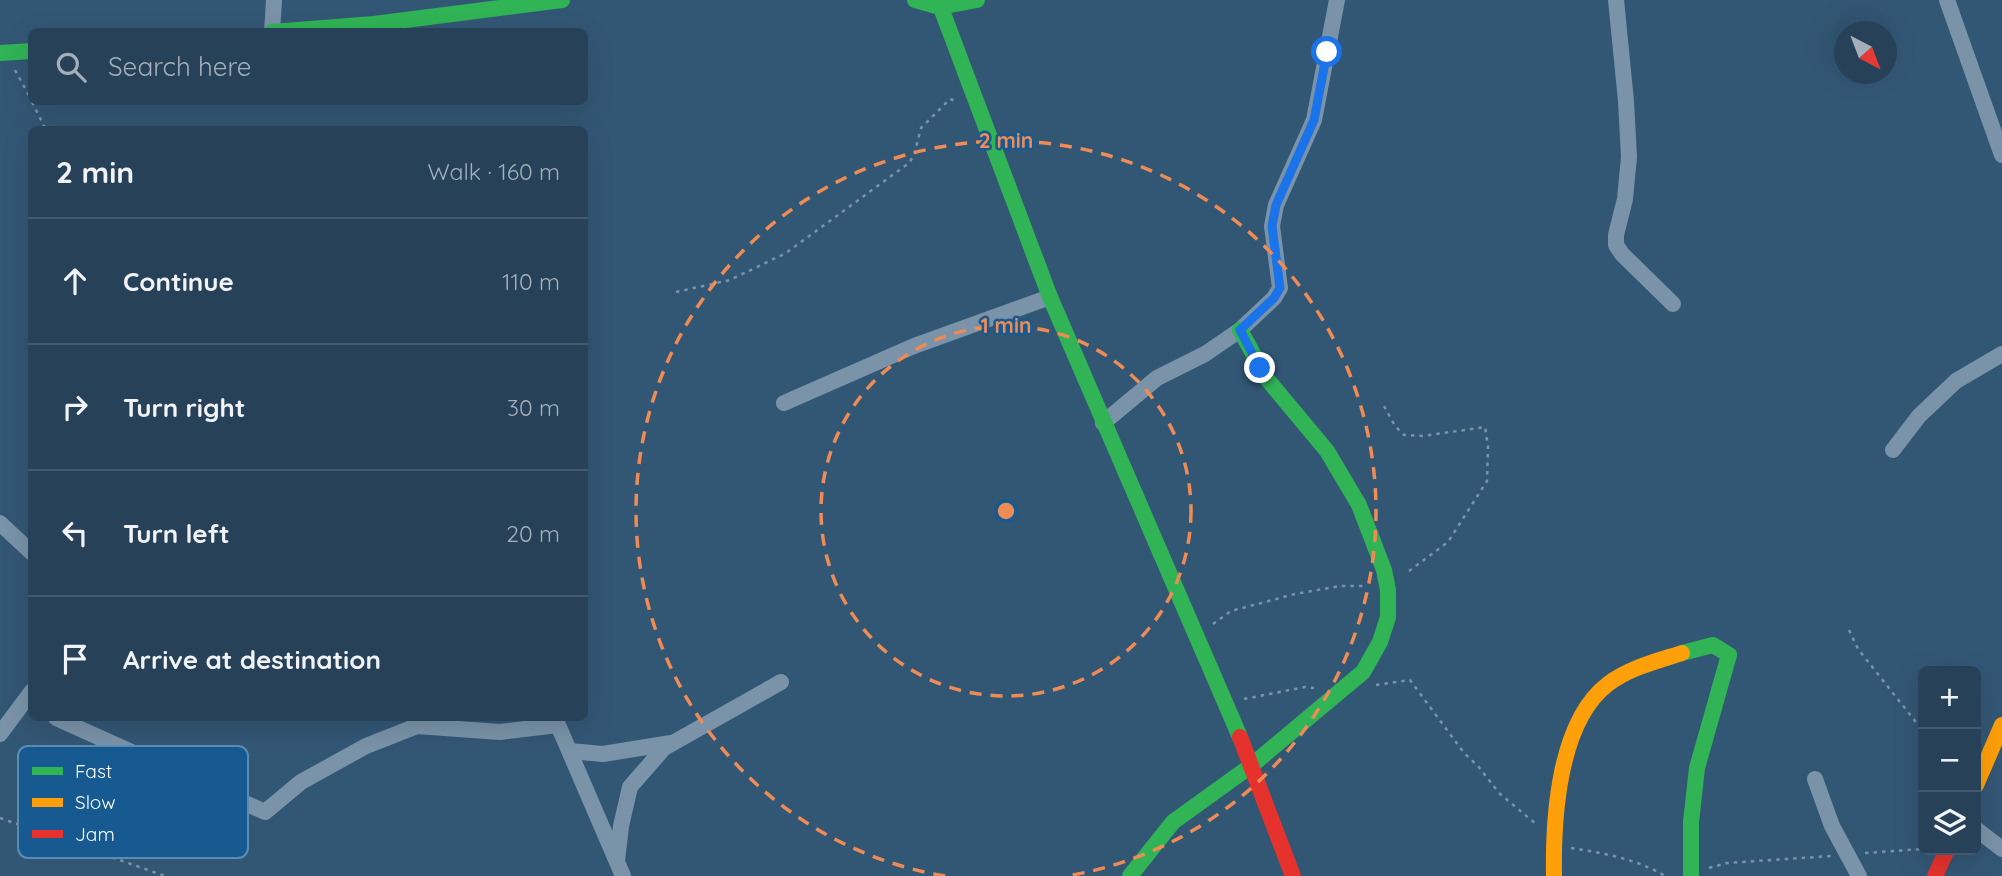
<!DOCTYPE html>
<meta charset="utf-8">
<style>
:root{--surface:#264158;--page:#2e485e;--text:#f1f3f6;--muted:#a4afba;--line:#425a6e}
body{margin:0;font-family:Quicksand,sans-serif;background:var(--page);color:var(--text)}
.controls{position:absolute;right:21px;bottom:21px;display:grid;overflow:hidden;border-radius:10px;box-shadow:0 7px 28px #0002}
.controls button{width:63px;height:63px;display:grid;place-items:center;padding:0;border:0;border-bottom:2px solid var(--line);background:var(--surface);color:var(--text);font:35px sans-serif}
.compass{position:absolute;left:1834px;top:21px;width:63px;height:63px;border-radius:50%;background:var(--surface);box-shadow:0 7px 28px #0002;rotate:138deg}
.stop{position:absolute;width:21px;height:21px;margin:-16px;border:5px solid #1a73e8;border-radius:50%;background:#fff}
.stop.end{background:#1a73e8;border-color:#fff;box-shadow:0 2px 7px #0008}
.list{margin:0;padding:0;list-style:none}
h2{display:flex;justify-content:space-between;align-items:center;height:91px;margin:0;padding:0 28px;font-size:30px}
h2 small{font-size:23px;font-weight:400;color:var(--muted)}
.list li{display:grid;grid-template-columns:46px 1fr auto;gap:21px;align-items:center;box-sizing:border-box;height:126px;padding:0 28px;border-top:2px solid var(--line)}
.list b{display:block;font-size:26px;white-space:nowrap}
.list em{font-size:23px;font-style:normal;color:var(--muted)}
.icon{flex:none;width:38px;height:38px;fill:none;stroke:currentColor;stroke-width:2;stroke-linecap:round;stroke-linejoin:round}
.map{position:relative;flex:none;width:2002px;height:876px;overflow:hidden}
.search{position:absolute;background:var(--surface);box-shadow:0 7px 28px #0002;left:28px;top:28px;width:560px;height:77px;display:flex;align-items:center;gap:18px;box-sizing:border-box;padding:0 24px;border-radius:10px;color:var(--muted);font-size:26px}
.panel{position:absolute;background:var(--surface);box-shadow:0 7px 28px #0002;left:28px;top:126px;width:560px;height:595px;border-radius:10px}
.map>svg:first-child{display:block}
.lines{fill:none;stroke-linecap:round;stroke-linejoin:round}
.path{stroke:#7a93a8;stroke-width:2.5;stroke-dasharray:3.5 5;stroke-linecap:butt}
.street{stroke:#7a93a8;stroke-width:16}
.fast{stroke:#30b455;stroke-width:16}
.slow{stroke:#ff9f0a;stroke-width:16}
.jam{stroke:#e5322d;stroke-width:16}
.route{stroke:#1a73e8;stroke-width:9}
.ring{fill:none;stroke:#ef8b55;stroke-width:3.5;stroke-dasharray:12 9}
.key{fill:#165a91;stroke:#5c8cb2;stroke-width:2}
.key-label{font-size:19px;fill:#fff}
.centre{fill:#ef8b55;stroke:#165a91;stroke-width:3.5}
.ring-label{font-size:21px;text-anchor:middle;font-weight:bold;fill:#ef8b55;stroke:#165a91;stroke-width:5;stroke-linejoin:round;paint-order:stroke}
</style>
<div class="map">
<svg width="2002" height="876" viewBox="0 0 2002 876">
<rect width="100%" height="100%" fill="#325775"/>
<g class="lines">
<path class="path" d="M15,70L32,101
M32,102L46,130
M676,292L730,280L786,253L909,163L914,155L921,128L950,99L956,101
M1384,406L1395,426L1404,435L1423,436L1485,427L1488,446L1487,481L1448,542L1405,574
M1213,624L1231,611L1295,594L1340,586H1367
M1849,630L1858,649L1923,731
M1376,685L1410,680L1464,753L1478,766L1499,793L1536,824
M1244,699L1305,687L1314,688
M0,818L165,876
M1571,848C1603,853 1637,859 1665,876
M1865,853L1923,849
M1709,868L1727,863L1831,856"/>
<path class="street" d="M1616,0L1626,101L1629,157L1625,199L1616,235V245L1622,254L1673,304
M1947,0L2002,155
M272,32L274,0
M784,403L914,346L1050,297
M1103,423L1157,378L1205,354L1240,330L1274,298L1280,288L1272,226L1276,205L1314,120L1337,0
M1893,450L1919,416L1956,381L2002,354
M0,523L32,553
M56,718L265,812L301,782L366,746L417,726L500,732L558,725
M555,718L623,876
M0,734L32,691
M570,751L603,754L671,743
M1815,779L1832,826L1859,876
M1976,829L2002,849
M617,861L621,826L630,787L664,748L781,682"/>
<path class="fast" d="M915,0L940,7L977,0
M938,0L1050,297L1240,737
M272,32L374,24L562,0
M0,53L32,51
M1682,653L1713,645L1729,655L1697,768L1691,822V876
M1130,876L1173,822L1252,765L1363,672L1380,642L1388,617V590L1384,570L1359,505L1327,451L1267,379L1240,330"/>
<path class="slow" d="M1976,785L2002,725
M1554,876C1553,819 1558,722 1608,684C1629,668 1657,661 1682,653"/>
<path class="jam" d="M1240,737L1293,876
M1935,876L1947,850"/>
</g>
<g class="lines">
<path class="route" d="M1260,368L1240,330L1274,298L1280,288L1272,226L1276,205L1314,120L1327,52"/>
</g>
<g class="ring">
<circle cx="1006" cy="511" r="185"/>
<path d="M945 876A370 370 0 1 1 1067 876"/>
</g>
<rect x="18" y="746" width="230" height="112" rx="10" class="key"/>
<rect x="32" y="767" width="31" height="8" fill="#30b455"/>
<rect x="32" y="798" width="31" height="9" fill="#ff9f0a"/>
<rect x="32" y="830" width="31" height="8" fill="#e5322d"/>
<g class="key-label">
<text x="75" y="778">Fast</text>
<text x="75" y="809">Slow</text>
<text x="75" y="841">Jam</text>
</g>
<circle cx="1006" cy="511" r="10" class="centre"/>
<g class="ring-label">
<text x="1006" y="148">2 min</text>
<text x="1006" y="333">1 min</text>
</g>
</svg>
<div class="controls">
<button>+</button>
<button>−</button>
<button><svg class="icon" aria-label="layers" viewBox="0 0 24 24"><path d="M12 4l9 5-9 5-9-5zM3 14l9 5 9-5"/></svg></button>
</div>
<svg class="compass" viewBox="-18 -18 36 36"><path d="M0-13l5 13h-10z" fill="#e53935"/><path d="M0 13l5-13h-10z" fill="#a4afba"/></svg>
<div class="stop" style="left:1327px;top:52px"></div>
<div class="stop end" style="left:1260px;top:368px"></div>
<div class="search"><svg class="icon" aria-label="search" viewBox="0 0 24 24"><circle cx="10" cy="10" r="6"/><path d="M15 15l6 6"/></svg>Search here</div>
<section class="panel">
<h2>2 min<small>Walk · 160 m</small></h2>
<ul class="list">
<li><svg class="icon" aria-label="ahead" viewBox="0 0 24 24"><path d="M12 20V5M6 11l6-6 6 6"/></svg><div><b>Continue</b></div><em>110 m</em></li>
<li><svg class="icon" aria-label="right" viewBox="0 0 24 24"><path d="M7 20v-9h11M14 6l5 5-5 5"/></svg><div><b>Turn right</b></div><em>30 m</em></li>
<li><svg class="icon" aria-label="left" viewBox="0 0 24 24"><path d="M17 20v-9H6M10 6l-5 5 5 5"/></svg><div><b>Turn left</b></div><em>20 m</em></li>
<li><svg class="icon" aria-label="arrive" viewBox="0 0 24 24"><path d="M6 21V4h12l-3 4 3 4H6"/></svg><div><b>Arrive at destination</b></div></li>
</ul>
</section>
</div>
